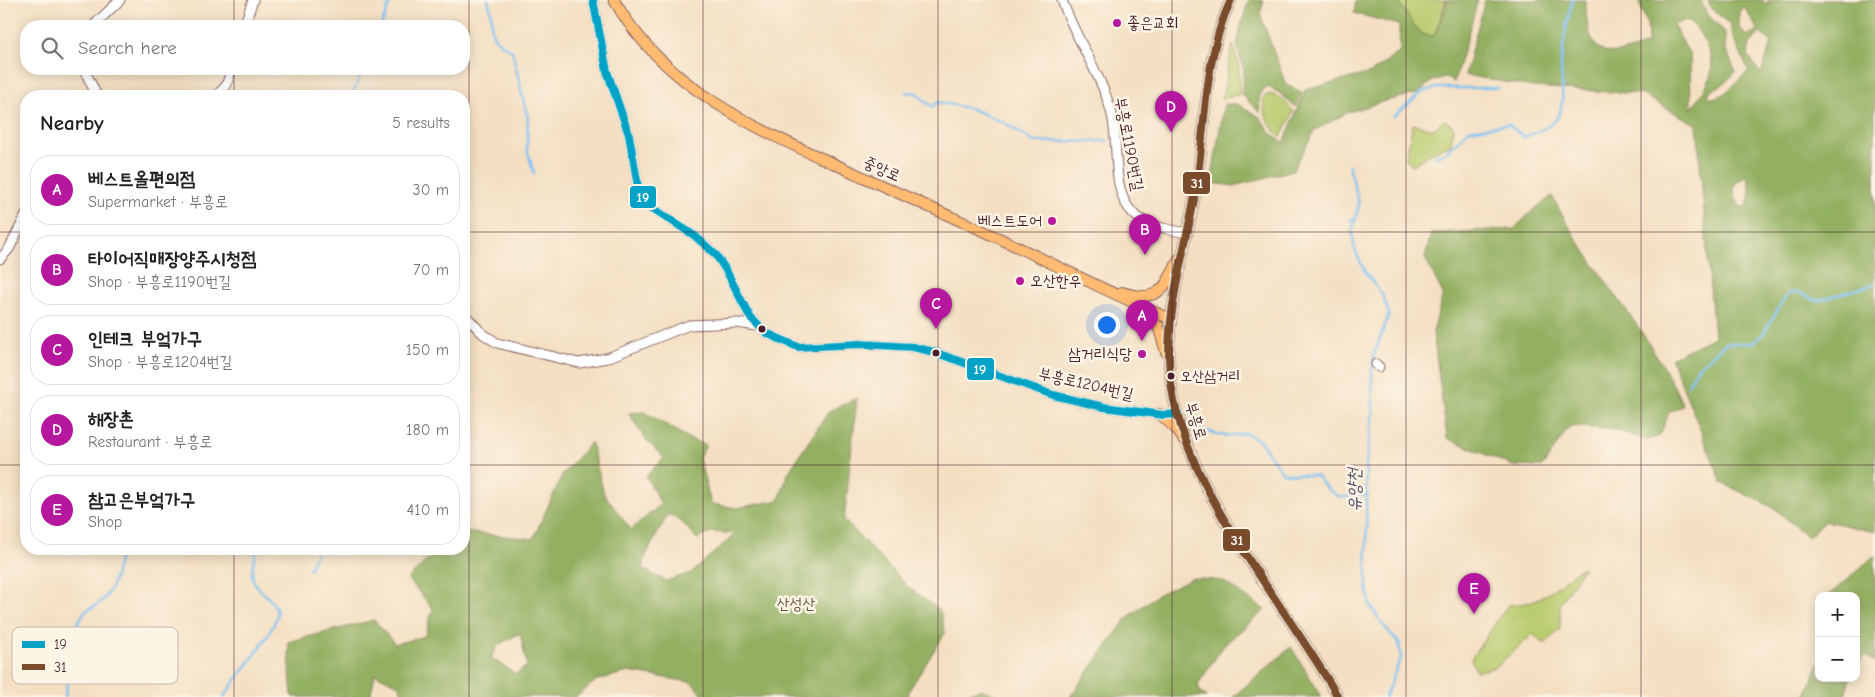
<!DOCTYPE html>
<meta charset="utf-8">
<style>
:root{--surface:#fff;--page:#f6f6f6;--text:#222;--muted:#767676;--line:#e0e0e0;--accent:#b5179e}
body{margin:0;font-family:"Comic Neue","Poor Story",sans-serif;background:var(--page);color:var(--text)}
.controls{position:absolute;right:15px;bottom:15px;display:grid;overflow:hidden;border-radius:10px;box-shadow:0 2px 12px #0003}
.controls button{width:45px;height:45px;display:grid;place-items:center;padding:0;border:0;border-bottom:1px solid var(--line);background:var(--surface);color:var(--text);font:25px sans-serif}
.you{position:absolute;left:1106px;top:324px;width:18px;height:18px;margin:-12px;border:4px solid #fff;border-radius:50%;background:#1a73e8;box-shadow:0 0 0 8px #1a73e833}
.badge{display:grid;place-items:center;width:32px;height:32px;border-radius:50%;background:var(--accent);color:#fff;font-size:16px;font-weight:700}
.pin{position:absolute;translate:-50% -41px;filter:drop-shadow(0 1px 2px #0008)}
.pin::after{content:'';position:absolute;top:26px;width:18px;height:15px;background:inherit;clip-path:polygon(0 0,100% 0,50% 100%)}
.list{margin:0;padding:0;list-style:none}
h2{display:flex;justify-content:space-between;align-items:center;height:65px;margin:0;padding:0 20px;font-size:21px}
h2 small{font-size:16px;font-weight:400;color:var(--muted)}
.list li{display:grid;grid-template-columns:32px 1fr auto;gap:15px;align-items:center;box-sizing:border-box;height:70px;margin:0 10px 10px;padding:0 10px;border:1px solid var(--line);border-radius:20px}
.list b{display:block;font-size:19px;white-space:nowrap}
.list p{margin:0;font-size:16px;white-space:nowrap;color:var(--muted)}
.list em{font-size:16px;font-style:normal;color:var(--muted)}
.icon{flex:none;width:28px;height:28px;fill:none;stroke:currentColor;stroke-width:2;stroke-linecap:round;stroke-linejoin:round}
.map{position:relative;flex:none;width:1875px;height:697px;overflow:hidden}
.search{position:absolute;background:var(--surface);box-shadow:0 2px 12px #0003;left:20px;top:20px;width:450px;height:55px;display:flex;align-items:center;gap:12px;box-sizing:border-box;padding:0 18px;border-radius:20px;color:var(--muted);font-size:19px}
.panel{position:absolute;background:var(--surface);box-shadow:0 2px 12px #0003;left:20px;top:90px;width:450px;height:465px;border-radius:20px}
.map>svg:first-child{display:block}
.green{fill:#bacc70;stroke:#82764e}
.forest{fill:#93b062;stroke:#6e6846;fill-rule:evenodd}
.lines{fill:none;stroke-linecap:round;stroke-linejoin:round}
.stream{stroke:#7abff1;stroke-width:2.5}
.minor-casing{stroke:#866260;stroke-width:11}
.major-casing{stroke:#866260;stroke-width:12}
.minor{stroke:#fff;stroke-width:9}
.major{stroke:#ffbb71;stroke-width:10}
.bus-1-casing{stroke:#fcf5e5;stroke-width:11}
.bus-2-casing{stroke:#fcf5e5;stroke-width:11}
.bus-1{stroke:#04a2c6;stroke-width:8}
.bus-2{stroke:#7a4b2a;stroke-width:8}
.grid{fill:none;stroke:#4a1f2b;stroke-width:1;stroke-opacity:0.55}
.poi-dot{fill:#b5179e;stroke:#fcf5e5;stroke-width:2}
.bus-dot{fill:#4a1f2b;stroke:#fcf5e5;stroke-width:2}
.labels{text-anchor:middle;dominant-baseline:central;stroke-width:5;stroke-linejoin:round;paint-order:stroke}
.bus-label{font-size:15px;fill:#4a1f2b;stroke:#fcf5e5;text-anchor:start}
.poi-label{font-size:16px;fill:#4a1f2b;stroke:#fcf5e5;text-anchor:start}
.street-label{font-size:16px;fill:#4a1f2b;stroke:#fcf5e5}
.park-label{font-size:16px;fill:#6c5340;stroke:#fcf5e5}
.water-label{font-size:18px;font-style:italic;fill:#584f66;stroke:#fcf5e5}
.key{fill:#fcf5e5;stroke:#c7b5ad;stroke-width:1}
.key-label{font-size:14px;fill:#4a1f2b}
.line-badge{stroke:#fcf5e5;stroke-width:2}
.badge-label{font-size:14px;text-anchor:middle;font-weight:bold;fill:#fff}
</style>
<div class="map">
<svg width="1875" height="697" viewBox="0 0 1875 697">
<rect width="100%" height="100%" fill="#fcf5e5"/>
<filter id="ink" filterUnits="userSpaceOnUse"><feTurbulence type="fractalNoise" baseFrequency=".02" numOctaves="2"/><feDisplacementMap in="SourceGraphic" scale="10" xChannelSelector="R" yChannelSelector="G"/><feConvolveMatrix kernelMatrix="1 2 1 2 8 2 1 2 1" color-interpolation-filters="sRGB"/></filter>
<filter id="wash" filterUnits="userSpaceOnUse"><feTurbulence type="fractalNoise" baseFrequency=".0096" numOctaves="4" result="noise"/><feDisplacementMap in="SourceGraphic" scale="20" xChannelSelector="R" yChannelSelector="G"/><feGaussianBlur stdDeviation="1.12" result="paint"/><feColorMatrix in="noise" values="0 0 0 0 0 0 0 0 0 0 0 0 0 0 0 0 0 1.4 0 .05"/><feComposite in="paint" operator="in"/></filter>
<g filter="url(#wash)">
<rect width="100%" height="100%" fill="#f4dfc2"/>
<path class="green" d="M1397,0H1446L1434,37L1420,34Z
M1233,44L1239,66L1240,94L1222,99Z
M1271,94L1282,99L1294,111L1281,137C1267,124 1264,116 1263,97Z
M1445,120L1454,127L1451,144L1429,154L1412,166L1406,158L1413,124L1433,129Z
M1584,567L1560,603V629L1545,644L1533,634L1496,667L1476,672L1471,659L1508,605C1529,605 1542,598 1558,586C1567,580 1573,571 1584,567Z"/>
<path class="forest" d="M1249,0H1264L1260,14L1286,85L1302,92L1296,107L1278,92L1268,87L1259,94L1260,113L1242,95L1244,71L1237,46L1242,21Z
M1356,0H1397L1420,34L1434,36L1446,6V0H1478L1454,82L1444,77L1431,82L1417,94L1388,100L1349,112L1315,130L1293,170L1234,186L1211,183L1224,104H1237L1260,117L1269,131L1284,143L1305,90L1371,73L1400,52L1399,25L1354,13Z
M1485,0H1586C1586,50 1600,64 1648,43L1647,24L1638,0H1701L1706,13L1725,32V48L1736,72L1722,85L1709,91V99L1723,95L1749,71L1735,42L1730,25L1710,7L1708,0H1762L1769,5L1768,0H1875V532L1826,521L1808,537L1774,508L1722,483L1671,358L1714,337L1697,125L1641,94L1533,87L1465,75ZM1744,7L1758,30L1747,36L1739,28V11ZM1686,20C1696,25 1698,30 1703,39C1720,70 1710,83 1691,109L1690,55L1673,25ZM1760,33L1772,42L1761,74L1748,55L1750,44ZM1747,175L1750,193L1747,206L1740,207L1734,194L1735,184Z
M1552,196C1589,270 1650,329 1683,406L1669,412L1660,436L1646,440L1616,430L1570,426L1542,467L1513,466L1447,438L1433,332L1443,294L1425,258L1431,233L1514,229L1532,211Z
M857,398L844,520L909,588L940,610L945,633L908,692L909,697H705L691,682L628,672L597,680L576,697H404L399,685L375,674L370,697H292L288,642L374,620L395,644L425,636L433,609L408,579L438,549H464V532L533,539L563,474L591,442L604,494L631,530L661,504L646,476L664,458L646,440L628,413L645,412L690,439L706,445L699,458L711,504L737,508L779,500L788,473L829,411ZM668,514L683,523L697,539L712,532L735,534L691,573L666,581L643,569L646,555ZM520,633L527,666L516,674L491,658L498,645Z
M1875,555V663L1865,655L1856,665V596H1828Z
M1192,578L1223,581L1265,610L1225,644L1198,684L1200,692L1207,697H1070L1127,618L1157,595Z
M1291,647L1322,697H1233Z
M1819,663V678H1850L1844,697H1805Z
M981,689L1001,697H955Z"/>
<g class="lines">
<path class="stream" d="M488,0C498,27 479,32 512,51L528,119L527,149L534,174
M381,26L391,0
M906,92L916,93L932,107L938,102L972,109L1005,123L1034,142L1108,141
M352,96L363,69
M1394,116L1424,91L1437,88H1498
M1434,156L1445,153L1469,130L1508,124L1524,137C1535,133 1550,128 1557,118C1566,104 1561,84 1561,68C1561,55 1568,12 1573,0
M1349,165L1359,204L1352,232L1355,250L1365,272L1382,294L1389,314L1374,355L1372,371L1373,414L1366,464L1367,587L1370,605L1383,625L1399,643L1401,658L1385,697
M1350,219L1356,220
M1688,385L1698,367L1726,343H1753L1763,334L1788,293H1800L1817,301L1875,284
M1201,429C1217,435 1230,438 1246,433L1260,441L1283,473L1316,476C1323,483 1332,497 1344,497C1351,498 1360,494 1368,495
M309,570L318,549
M65,697L75,628L85,611C115,600 114,577 122,549
M224,697C235,679 277,631 277,613C276,599 257,592 253,579C250,570 255,558 257,549"/>
</g>
</g>
<g filter="url(#ink)">
<g class="lines">
<defs>
<path id="minor" d="M593,0L607,71L629,135L639,192L652,208L695,236L716,255L727,272L750,317L766,333L798,347L860,344L913,347L934,352L1053,395L1104,407L1163,415L1178,414
M1062,0C1075,38 1100,72 1111,111C1120,141 1110,187 1131,211C1142,225 1170,230 1187,233
M93,26L120,0
M244,26L253,0
M84,69L97,96
M216,96L226,86L232,69
M0,259L9,249L26,215
M464,314L482,333L497,343L579,363L607,358L689,325L737,323L757,326
M1376,364L1379,367"/>
<path id="major" d="M614,0C663,87 754,128 841,167C887,188 933,209 979,229C1043,258 1106,292 1171,319
M1231,0C1203,59 1206,126 1196,189C1187,242 1170,295 1169,349C1165,471 1281,595 1338,697
M1122,292C1159,304 1164,289 1179,259
M1143,312L1158,326L1166,352
M1160,414L1177,430L1183,439"/>
</defs>
<use href="#minor" class="minor-casing"/>
<use href="#major" class="major-casing"/>
<use href="#minor" class="minor"/>
<use href="#major" class="major"/>
<defs>
<path id="bus-1" d="M593,0L607,71L629,135L639,192L652,208L695,236L716,255L727,272L750,317L766,333L798,347L860,344L913,347L934,352L1053,395L1104,407L1163,415L1178,414"/>
<path id="bus-2" d="M1231,0C1203,59 1206,126 1196,189C1187,242 1170,295 1169,349C1165,471 1281,595 1338,697"/>
</defs>
<use href="#bus-1" class="bus-1-casing"/>
<use href="#bus-2" class="bus-2-casing"/>
<use href="#bus-1" class="bus-1"/>
<use href="#bus-2" class="bus-2"/>
</g>
</g>
<path class="grid" d="M234,0V26M469,0V697M703,0V697M938,0V697M1172,0V697M1406,0V697M1641,0V697M234,69V96M0,232H26M464,232H1875M0,465H26M464,465H1875M234,549V697"/>
<g class="poi-dot">
<circle cx="1117" cy="23" r="5"/>
<circle cx="1052" cy="221" r="5"/>
<circle cx="1020" cy="281" r="5"/>
<circle cx="1142" cy="354" r="5"/>
</g>
<g class="bus-dot">
<circle cx="762" cy="329" r="4.5"/>
<circle cx="936" cy="353" r="4.5"/>
<circle cx="1171" cy="376" r="4.5"/>
</g>
<g class="labels">
<g class="bus-label">
<text x="1180" y="376">오산삼거리</text>
</g>
<g class="poi-label">
<text x="1127" y="23">좋은교회</text>
<text x="1042" y="221" text-anchor="end">베스트도어</text>
<text x="1030" y="281">오산한우</text>
<text x="1132" y="354" text-anchor="end">삼거리식당</text>
</g>
<g class="street-label">
<text transform="translate(1129 144) rotate(79)">부흥로1190번길</text>
<text transform="translate(882 169) rotate(24)">중앙로</text>
<text transform="translate(1086 384) rotate(13)">부흥로1204번길</text>
<text transform="translate(1196 421) rotate(73)">부흥로</text>
</g>
<g class="park-label">
<text x="796" y="604">산성산</text>
</g>
<g class="water-label">
<text transform="translate(1354 490) rotate(-90)">유양천</text>
</g>
</g>
<rect x="12" y="627" width="166" height="57" rx="8" class="key"/>
<rect x="22" y="641" width="23" height="7" fill="#04a2c6"/>
<rect x="22" y="664" width="23" height="6" fill="#7a4b2a"/>
<g class="key-label">
<text x="54" y="649">19</text>
<text x="54" y="672">31</text>
</g>
<g class="line-badge">
<rect x="1182" y="171" width="29" height="24" rx="5" fill="#7a4b2a"/>
<rect x="629" y="185" width="28" height="24" rx="5" fill="#04a2c6"/>
<rect x="966" y="357" width="29" height="24" rx="5" fill="#04a2c6"/>
<rect x="1222" y="528" width="29" height="24" rx="5" fill="#7a4b2a"/>
</g>
<g class="badge-label">
<text x="1197" y="188">31</text>
<text x="643" y="202">19</text>
<text x="980" y="374">19</text>
<text x="1237" y="545">31</text>
</g>
</svg>
<div class="controls">
<button>+</button>
<button>−</button>
</div>
<div class="you"></div>
<div class="pin badge" style="left:1142px;top:341px">A</div>
<div class="pin badge" style="left:1145px;top:255px">B</div>
<div class="pin badge" style="left:936px;top:329px">C</div>
<div class="pin badge" style="left:1171px;top:132px">D</div>
<div class="pin badge" style="left:1474px;top:614px">E</div>
<div class="search"><svg class="icon" aria-label="search" viewBox="0 0 24 24"><circle cx="10" cy="10" r="6"/><path d="M15 15l6 6"/></svg>Search here</div>
<section class="panel">
<h2>Nearby<small>5 results</small></h2>
<ul class="list">
<li><span class="badge">A</span><div><b>베스트올편의점</b><p>Supermarket · 부흥로</p></div><em>30 m</em></li>
<li><span class="badge">B</span><div><b>타이어직매장양주시청점</b><p>Shop · 부흥로1190번길</p></div><em>70 m</em></li>
<li><span class="badge">C</span><div><b>인테크 부엌가구</b><p>Shop · 부흥로1204번길</p></div><em>150 m</em></li>
<li><span class="badge">D</span><div><b>해장촌</b><p>Restaurant · 부흥로</p></div><em>180 m</em></li>
<li><span class="badge">E</span><div><b>참고은부엌가구</b><p>Shop</p></div><em>410 m</em></li>
</ul>
</section>
</div>
